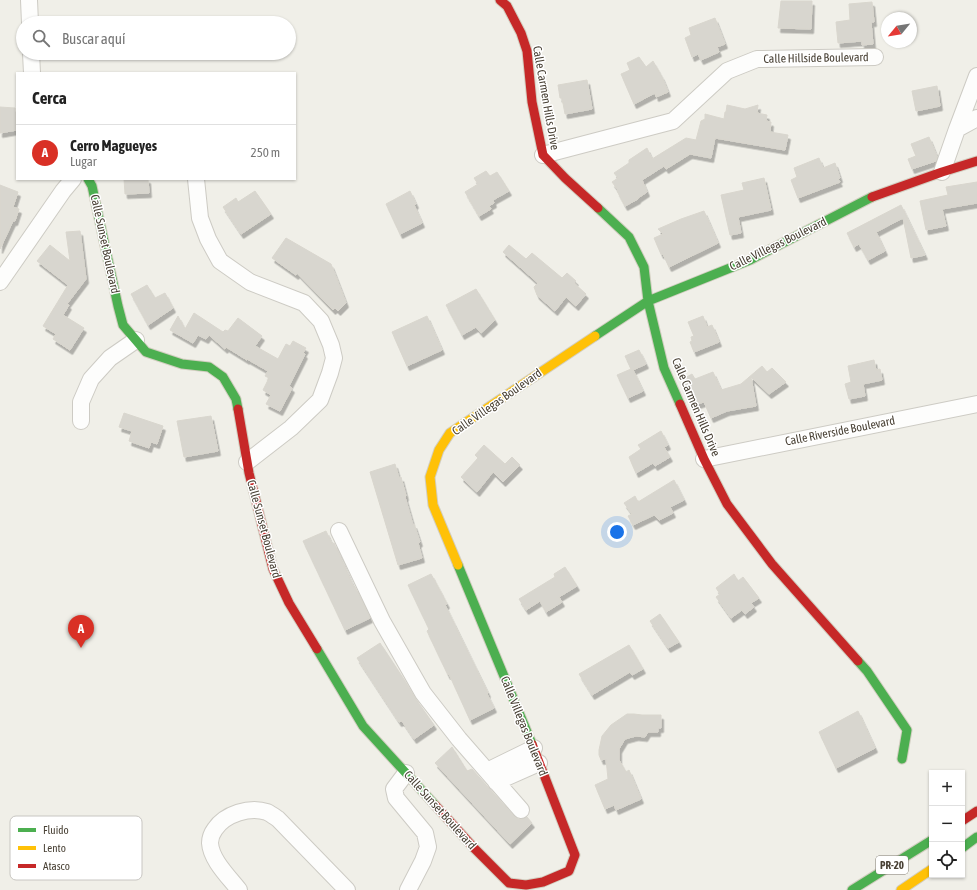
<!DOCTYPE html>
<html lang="es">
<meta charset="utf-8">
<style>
:root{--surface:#fff;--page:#f6f6f6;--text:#222;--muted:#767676;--line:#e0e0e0;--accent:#d93025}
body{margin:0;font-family:"Asap Condensed",sans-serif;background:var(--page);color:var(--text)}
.controls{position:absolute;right:12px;bottom:12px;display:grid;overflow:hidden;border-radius:0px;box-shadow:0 1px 3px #0004}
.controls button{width:36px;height:36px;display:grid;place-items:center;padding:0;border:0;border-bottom:1px solid var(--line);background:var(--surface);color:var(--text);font:20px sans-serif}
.compass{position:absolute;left:881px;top:12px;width:36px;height:36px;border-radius:50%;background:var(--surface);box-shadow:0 1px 3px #0004;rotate:240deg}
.you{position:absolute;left:617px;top:532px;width:14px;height:14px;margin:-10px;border:3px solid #fff;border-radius:50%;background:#1a73e8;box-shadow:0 0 0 6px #1a73e833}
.badge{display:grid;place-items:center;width:26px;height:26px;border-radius:50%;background:var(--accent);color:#fff;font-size:13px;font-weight:700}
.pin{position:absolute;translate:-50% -33px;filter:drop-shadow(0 1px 2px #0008)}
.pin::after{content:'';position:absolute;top:21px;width:14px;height:12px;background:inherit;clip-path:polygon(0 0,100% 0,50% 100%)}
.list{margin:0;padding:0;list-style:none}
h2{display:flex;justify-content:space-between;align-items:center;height:52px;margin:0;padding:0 16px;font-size:17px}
h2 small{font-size:13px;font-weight:400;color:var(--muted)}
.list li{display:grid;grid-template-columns:26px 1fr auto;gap:12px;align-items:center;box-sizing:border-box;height:56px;padding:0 16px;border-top:1px solid var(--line)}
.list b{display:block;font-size:15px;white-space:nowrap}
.list p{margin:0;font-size:13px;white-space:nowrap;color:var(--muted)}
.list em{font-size:13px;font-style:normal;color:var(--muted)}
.icon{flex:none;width:22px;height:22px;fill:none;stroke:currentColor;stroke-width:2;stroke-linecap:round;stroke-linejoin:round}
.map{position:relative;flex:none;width:977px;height:890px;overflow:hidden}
.search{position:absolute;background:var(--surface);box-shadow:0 1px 3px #0004;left:16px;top:16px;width:280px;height:44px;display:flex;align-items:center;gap:10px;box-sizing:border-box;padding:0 14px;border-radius:22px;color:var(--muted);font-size:15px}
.panel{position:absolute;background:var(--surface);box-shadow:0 1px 3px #0004;left:16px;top:72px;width:280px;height:108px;border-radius:0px}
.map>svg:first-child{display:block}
.building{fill:#d8d6cf;stroke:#d9d6ce;filter:url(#shadow)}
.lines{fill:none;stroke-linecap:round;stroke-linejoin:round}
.street-casing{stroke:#cdcbc4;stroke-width:18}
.fast-casing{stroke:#d2cec0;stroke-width:11}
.slow-casing{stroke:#d2cec0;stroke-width:11}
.jam-casing{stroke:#d2cec0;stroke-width:11}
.street{stroke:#fdfdfc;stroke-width:16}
.fast{stroke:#4caf50;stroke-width:9}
.slow{stroke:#ffc107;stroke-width:9}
.jam{stroke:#c62828;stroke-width:9}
.labels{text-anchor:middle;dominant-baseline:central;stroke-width:3;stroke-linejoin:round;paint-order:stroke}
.shield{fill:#fff;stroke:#7f7971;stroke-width:1}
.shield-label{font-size:11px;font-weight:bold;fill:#484034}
.street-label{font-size:12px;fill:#484034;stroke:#fff}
.key{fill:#fff;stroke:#c8c6c2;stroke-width:1}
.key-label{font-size:11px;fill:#484034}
</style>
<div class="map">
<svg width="977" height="890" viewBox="0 0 977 890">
<defs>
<filter id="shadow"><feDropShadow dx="2.5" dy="4.5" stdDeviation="0" flood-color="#0004"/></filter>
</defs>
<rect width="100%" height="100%" fill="#f0efe8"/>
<path class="building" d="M781,1H812L811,29L778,28Z
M872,2L874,22H871L873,44L862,45V41L838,43L836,22L850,20L849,4Z
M715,18L725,44L717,47L719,52L701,60L698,54L692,57L685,38L691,35L689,28Z
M639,57L646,67L653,61L662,77L668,92L656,97L655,93L634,104L621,74L630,70L627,63Z
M587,80L592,109L565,114L562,98H560L558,85Z
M937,86L940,106L916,111L912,91Z
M727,105L745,109L758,105L757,113L767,115L766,121L771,122L770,132L788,135L785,150L715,138L711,158L690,154L666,169L664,166L642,180L647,192L638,198V199L625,206L617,191L618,190L612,182L618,178L614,173L629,163V160L647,148L652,159L686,138L696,140L701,121L705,119V114L724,119L725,112H726Z
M0,107L15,108V113L17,112V130L0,133Z
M929,137L937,157L936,161L912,169L908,159L916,156L911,144Z
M819,158L823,168L835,163L840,178L838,179L840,182L798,198L791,180L797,177L794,168Z
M486,171L490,176L497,172L509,191L493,200L494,203L489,206L491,209L479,216L465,192L478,184L474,178Z
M764,178L771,210L738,217L741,233L730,235L721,195L744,190L742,183Z
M124,179H148L149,193L125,194Z
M977,182V203L942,209L946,226L926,230L920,201L948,195L946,187Z
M0,185L18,192L13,207L19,209L15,221H13L0,249Z
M255,191L271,214L241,234L223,207L236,198L238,202Z
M410,191L416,204L414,205L422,223L400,234L386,204Z
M901,205L925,255L911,258L903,218L876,232L885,251L868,260L859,244L854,247L847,233Z
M704,211L718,243L669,267L663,254H661L654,238L663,234L658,229L681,219Z
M80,231L86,279L67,304L69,305L63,315L84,328L70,350L53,339L56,334L43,326L68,285L37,261L50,245L70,261L66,232Z
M286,238L331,264L346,303L338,311L335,308L333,310L297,273L296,275L272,258Z
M509,245L526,259L532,253L562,278L567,273L576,281L574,283L586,294L576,306L566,297L555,311L537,295L534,287L538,283L503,252Z
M147,285L155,298L165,293L173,308L148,325L131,294Z
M476,289L495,320L481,333L476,327L462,335L446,305Z
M194,313L223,332L225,330L228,331L238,318L262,336L255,346L278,359L286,344L290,346L293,341L306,348L303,353L305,354L289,386L292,388L280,411L266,404L271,395L263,390L269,378L265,376L268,371L247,359V360L226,347L225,349L209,335L206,339L198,335L193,343L170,330L178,316L185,329Z
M427,316L442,350L407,366L392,332Z
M703,316L707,327L712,325L719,342L694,352L690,342L692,341L691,337L694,336L688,322Z
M639,350L646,364L633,370L643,391L628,398L617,375L631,369L625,356Z
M874,360L876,370L880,369L882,380L863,384L865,396L849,399L845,384L851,382L848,366Z
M762,366L767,372L772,368L786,382L769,394L751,377L756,406L727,411L711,418L704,402L694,405L683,379L692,374L695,379L713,372L721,390L741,384Z
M124,413L163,426L157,444L151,442L149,448L129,441L132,431L119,427Z
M211,416L218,451L184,457L177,421Z
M661,431L668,445L664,447L670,457L655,466L653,463L636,473L629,457L641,449L638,445Z
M484,445L505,464L512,457L520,465L503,482L493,472L477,492L461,477L478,458L475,455Z
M395,464L399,478L401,477L406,496L405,497L413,525L414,524L420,542L418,543L422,558L398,565L370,472Z
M674,480L684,500L670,507L673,513L659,520L654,515L633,525L628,516L632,514L624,503L635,496L638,502Z
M326,531L332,544L334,543L354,588L355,587L370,618L345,630L303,541Z
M565,567L577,586L559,597L562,602L546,612L540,601L526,610L519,599L555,577L554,574Z
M431,574L447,604L445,605L488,693L487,694L494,708L470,720L449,674L448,675L427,631L429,629L408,585Z
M734,574L738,581L743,577L759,598L751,603L754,607L745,614L742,610L731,618L716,597L720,594L716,588Z
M660,614L679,642L668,648L650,621Z
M380,643L403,678L415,698L434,725L414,739L402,721L399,722L357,658Z
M629,645L643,669L632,675L630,672L592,695L579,674Z
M858,711L875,748L836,768L819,732Z
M627,714H634L642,715H661V728H658V732H648L645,737L636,736L625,739L619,749V760L626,772L629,770L641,799L616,810L614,805L605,809L595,785L608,779L606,759L601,760L599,755V750L602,736L611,725Z
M452,747L467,771L472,769L514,816L518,819H522L527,817L532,823L510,844L435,763Z"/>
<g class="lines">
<defs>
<path id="street" d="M29,0L30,23
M31,53L32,73
M957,129L977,118
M543,155L673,121L727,71L757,59L875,57
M942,172L957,129L977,76
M196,179L200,218L208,239L220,261L250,282L304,303L321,321L331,345L334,358L330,373L320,400L291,428L247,462
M0,282L63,191L73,179
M81,421V402L91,379L110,358L136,340
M704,459L977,404
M339,531L382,621L423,693L459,739L521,810
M487,771L534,748
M406,773L394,789L396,798L425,833L428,847L423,861L408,890
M496,782L539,763
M239,890C229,877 211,860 210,843C210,838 212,833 215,829C225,814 250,806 267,812C271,814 275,817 278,819L347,890"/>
<path id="fast" d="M88,179L92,186L118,306L123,325L146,352L182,364L209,367L223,377L236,399L238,409
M598,208L629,237L644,267L648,301L664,368L680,404
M595,336L648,301L750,260L872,197
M458,565L532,744
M317,649L363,726L435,805
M858,661L867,671L907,730L902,759
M962,848L977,837
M852,890L932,840"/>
<path id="slow" d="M458,565L433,505L430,477L439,450L450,433L595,336
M901,890L932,869"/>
<path id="jam" d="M500,0L507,6L521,33L527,51L532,102L543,155L565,178L598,208
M872,197L942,172L977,161
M680,404L704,459L727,504L772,564L858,661
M238,409L249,473L273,569L289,603L317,649
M435,805L474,848L509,883L526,885L543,882L569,871L575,855L532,744
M962,821L977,811"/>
</defs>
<use href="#street" class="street-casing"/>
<use href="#fast" class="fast-casing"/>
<use href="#slow" class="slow-casing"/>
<use href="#jam" class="jam-casing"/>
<use href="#street" class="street"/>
<use href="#fast" class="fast"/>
<use href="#slow" class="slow"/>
<use href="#jam" class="jam"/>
</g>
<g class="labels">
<rect class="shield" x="876" y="856" width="32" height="18" rx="3"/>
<g class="shield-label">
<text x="892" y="865">PR-20</text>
</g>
<g class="street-label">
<text transform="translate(816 58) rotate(-1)">Calle Hillside Boulevard</text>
<text transform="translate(546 98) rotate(80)">Calle Carmen Hills Drive</text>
<text transform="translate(105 244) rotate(78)">Calle Sunset Boulevard</text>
<text transform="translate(778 244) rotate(-26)">Calle Villegas Boulevard</text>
<text transform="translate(497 402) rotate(-35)">Calle Villegas Boulevard</text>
<text transform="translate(696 407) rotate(67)">Calle Carmen Hills Drive</text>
<text transform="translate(840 431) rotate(-11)">Calle Riverside Boulevard</text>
<text transform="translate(264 529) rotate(75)">Calle Sunset Boulevard</text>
<text transform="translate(524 726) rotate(68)">Calle Villegas Boulevard</text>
<text transform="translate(440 810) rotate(48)">Calle Sunset Boulevard</text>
</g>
</g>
<rect x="10" y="816" width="132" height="64" rx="6" class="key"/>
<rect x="18" y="828" width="18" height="4" fill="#4caf50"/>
<rect x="18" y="846" width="18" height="4" fill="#ffc107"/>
<rect x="18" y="864" width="18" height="4" fill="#c62828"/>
<g class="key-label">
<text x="43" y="834">Fluido</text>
<text x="43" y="852">Lento</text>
<text x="43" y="870">Atasco</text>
</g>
</svg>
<div class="controls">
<button>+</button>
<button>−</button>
<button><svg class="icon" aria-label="locate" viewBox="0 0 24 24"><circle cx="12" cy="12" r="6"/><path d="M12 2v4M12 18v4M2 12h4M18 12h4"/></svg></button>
</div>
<svg class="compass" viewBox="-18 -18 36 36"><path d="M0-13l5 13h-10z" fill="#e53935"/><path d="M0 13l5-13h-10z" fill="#767676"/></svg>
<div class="you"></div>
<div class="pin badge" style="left:81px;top:648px">A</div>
<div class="search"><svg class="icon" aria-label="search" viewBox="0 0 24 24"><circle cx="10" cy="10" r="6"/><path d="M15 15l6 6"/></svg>Buscar aquí</div>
<section class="panel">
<h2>Cerca<small></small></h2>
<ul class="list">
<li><span class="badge">A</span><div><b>Cerro Magueyes</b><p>Lugar</p></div><em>250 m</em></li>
</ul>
</section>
</div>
